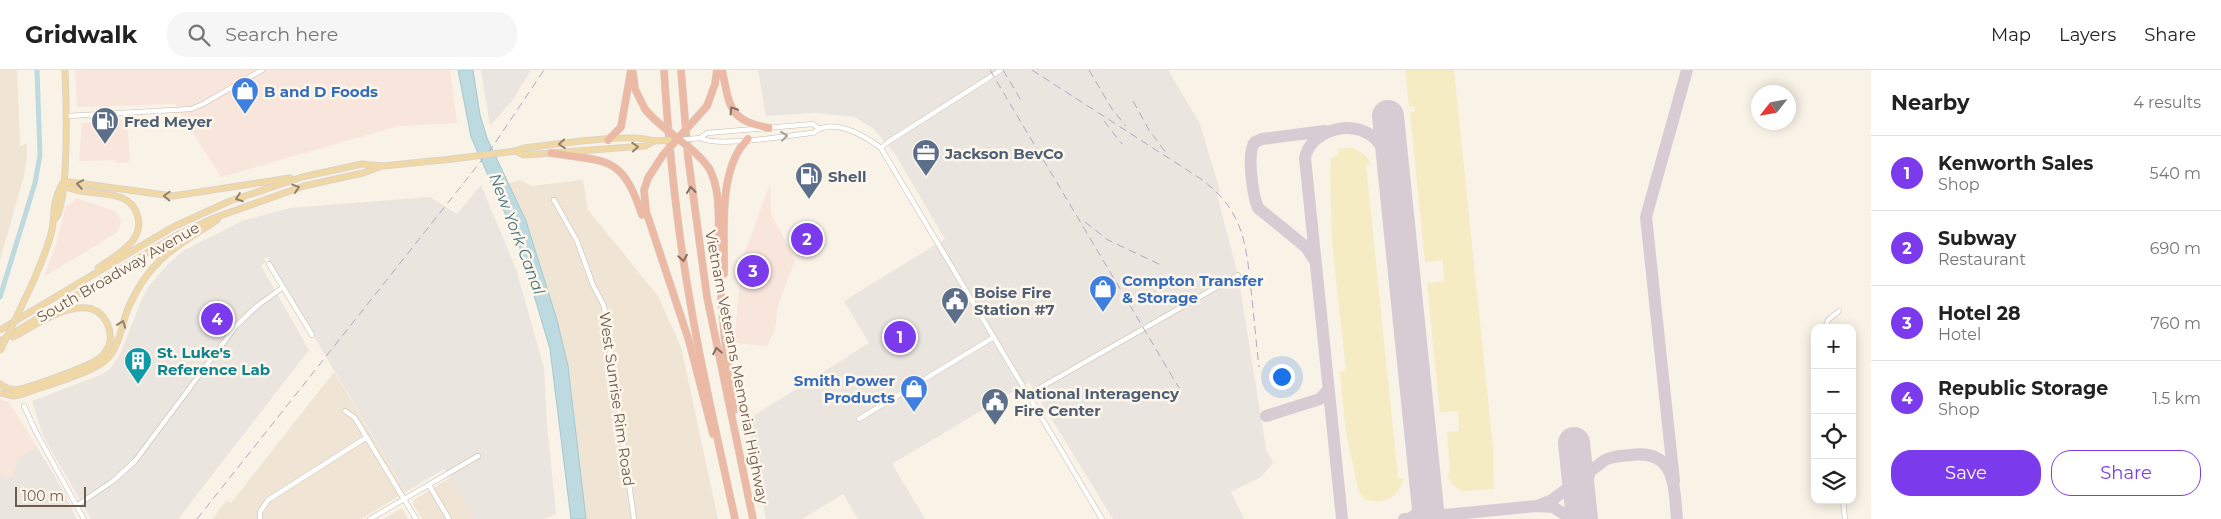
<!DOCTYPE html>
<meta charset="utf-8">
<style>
:root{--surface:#fff;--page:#f6f6f6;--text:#222;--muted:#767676;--line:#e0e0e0;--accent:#7c3aed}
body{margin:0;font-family:Montserrat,sans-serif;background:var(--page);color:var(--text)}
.controls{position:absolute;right:15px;bottom:15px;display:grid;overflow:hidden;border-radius:10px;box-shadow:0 2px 12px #0003}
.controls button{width:45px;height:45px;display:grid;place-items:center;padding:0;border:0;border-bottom:1px solid var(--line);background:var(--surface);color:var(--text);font:25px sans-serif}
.compass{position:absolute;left:1751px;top:15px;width:45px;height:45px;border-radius:50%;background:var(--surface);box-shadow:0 2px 12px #0003;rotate:239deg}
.scale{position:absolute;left:15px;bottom:12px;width:71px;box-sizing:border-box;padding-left:5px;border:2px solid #6f5b4e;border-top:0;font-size:14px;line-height:18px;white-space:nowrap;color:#6f5b4e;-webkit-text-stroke:4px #fdf6eb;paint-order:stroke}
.you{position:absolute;left:1281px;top:306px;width:18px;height:18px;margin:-12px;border:4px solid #fff;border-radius:50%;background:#1a73e8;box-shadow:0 0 0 8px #1a73e833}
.badge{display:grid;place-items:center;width:32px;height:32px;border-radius:50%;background:var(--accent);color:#fff;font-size:16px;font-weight:700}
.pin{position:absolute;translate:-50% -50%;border:2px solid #fff;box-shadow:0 1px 5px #0006}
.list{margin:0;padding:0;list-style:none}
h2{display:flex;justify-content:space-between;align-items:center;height:65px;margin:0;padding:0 20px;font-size:21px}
h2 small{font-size:16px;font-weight:400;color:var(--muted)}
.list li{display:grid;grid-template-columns:32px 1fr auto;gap:15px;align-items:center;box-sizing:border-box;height:75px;padding:0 20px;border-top:1px solid var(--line)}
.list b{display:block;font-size:19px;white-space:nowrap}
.list p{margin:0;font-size:16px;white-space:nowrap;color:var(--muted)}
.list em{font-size:16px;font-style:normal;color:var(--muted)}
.actions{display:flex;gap:10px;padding:15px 20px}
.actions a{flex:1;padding:11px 0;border:1px solid var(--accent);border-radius:20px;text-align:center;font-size:18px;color:var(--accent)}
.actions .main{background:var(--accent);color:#fff}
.icon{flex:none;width:28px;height:28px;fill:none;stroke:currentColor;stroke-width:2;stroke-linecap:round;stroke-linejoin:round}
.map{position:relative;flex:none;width:1871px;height:449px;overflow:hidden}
header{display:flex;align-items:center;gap:30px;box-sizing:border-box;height:70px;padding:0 25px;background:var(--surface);border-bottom:1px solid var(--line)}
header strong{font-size:24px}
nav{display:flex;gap:28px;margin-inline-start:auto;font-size:18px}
.search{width:350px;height:45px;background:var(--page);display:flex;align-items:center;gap:12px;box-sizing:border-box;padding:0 18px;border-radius:20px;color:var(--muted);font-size:19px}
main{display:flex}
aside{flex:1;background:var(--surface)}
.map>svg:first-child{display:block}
.residential{fill:#f0e5d5}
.commercial{fill:#f8e5db}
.industrial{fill:#eae5df}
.sand{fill:#f5ecc4}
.water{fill:#bddae0;stroke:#a4c8d1}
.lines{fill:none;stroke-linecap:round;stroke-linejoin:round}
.canal{stroke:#bddae0;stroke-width:5}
.taxiway{stroke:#d8ccd4;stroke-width:12}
.runway{stroke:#d8ccd4;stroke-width:32}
.minor-casing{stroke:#c9bbad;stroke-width:5.5}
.major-casing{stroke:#d7d1cd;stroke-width:7}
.highway-casing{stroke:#d7d1cd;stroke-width:8}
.minor{stroke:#fff;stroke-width:4.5}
.major{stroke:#f0d8a6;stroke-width:5.5}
.highway{stroke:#ecbaa4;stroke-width:7}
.rail{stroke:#b6a6c1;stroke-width:1;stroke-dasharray:8 5;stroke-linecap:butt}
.minor-bridge-casing{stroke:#c9bbad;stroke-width:5.5;stroke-linecap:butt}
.major-bridge-casing{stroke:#d7d1cd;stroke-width:7;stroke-linecap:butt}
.highway-bridge-casing{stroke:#d7d1cd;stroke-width:8;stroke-linecap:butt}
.minor-bridge{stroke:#fff;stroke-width:4.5}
.major-bridge{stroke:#f0d8a6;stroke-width:5.5}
.highway-bridge{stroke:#ecbaa4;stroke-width:7}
.oneway{stroke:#886e5f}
.oneway2{stroke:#a99d95}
.oneway3{stroke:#968068}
.labels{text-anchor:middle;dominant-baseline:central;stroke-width:5;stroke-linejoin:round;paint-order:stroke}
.shop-label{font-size:15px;font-weight:bold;fill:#366cbe;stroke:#fdf6eb;text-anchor:start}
.service-label{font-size:15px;font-weight:bold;fill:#4e5e75;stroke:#fdf6eb;text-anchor:start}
.street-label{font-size:15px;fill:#6f5b4e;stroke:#fdf6eb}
.culture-label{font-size:15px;font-weight:bold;fill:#0d838f;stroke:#fdf6eb;text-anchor:start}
.water-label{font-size:16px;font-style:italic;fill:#4a7480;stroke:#fdf6eb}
</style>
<header>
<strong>Gridwalk</strong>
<div class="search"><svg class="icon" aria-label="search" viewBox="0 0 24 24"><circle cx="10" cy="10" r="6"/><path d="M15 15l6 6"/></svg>Search here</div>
<nav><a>Map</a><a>Layers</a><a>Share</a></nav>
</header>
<main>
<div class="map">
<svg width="1871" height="449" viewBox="0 0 1871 449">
<rect width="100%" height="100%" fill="#f9f2e6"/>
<path class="residential" d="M0,0H17L20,76L27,73V86L24,106L0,190Z
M520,110L531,116L583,110L588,140L658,226L681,277L718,449H586L568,296L557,250L507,114Z
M334,302L406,422L361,449H212L227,430L231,433Z
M451,407L475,449H422L413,434L414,430Z
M402,438L408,449H383Z"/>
<path class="commercial" d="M75,0H450L457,53L399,56L221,107L175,34L77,37Z
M127,49L130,92L116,93V90L79,91L82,53Z
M770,114L771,144L795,190L778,235L775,259L767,276L734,273L742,190Z
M76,128L115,141L121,150L119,159L116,163L44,207L57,172L66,135H69Z
M0,329L9,332L37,377L18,388L13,406L10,408L0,406Z"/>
<path class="industrial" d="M481,0H531L512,31L490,56Z
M758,0H1168L1200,54L1220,121L1217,125L1238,205L1266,379L1273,393L1261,407L1231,422L1244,449H1113L1029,312L892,394L925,449H858L843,424L802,449H766L747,350L869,273L844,231L945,169L895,84L874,59L855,47L815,43L766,46Z
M481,115L516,199L544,298L547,354L556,444L544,449H475L444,399L406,422L267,187L264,189L266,192L261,196L309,280L178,449H91L43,366L32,331L103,304L111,298L120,284L142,229L149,216L169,193L183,181L242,151L290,138L430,127L457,144Z
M37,377L64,422L77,449H0V406L9,408L13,406L18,388Z"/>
<path class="sand" d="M1405,0H1454L1493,378L1494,419L1462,421L1452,414L1447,404L1450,403L1447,362L1459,361L1458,341L1440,342L1427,213L1444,211L1443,190L1425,192L1410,42L1415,41L1414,36L1409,37Z
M1353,78C1361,82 1369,86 1370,95H1366L1398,408H1403C1400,428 1382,436 1364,429L1359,422L1346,363L1340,302L1346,300L1332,173L1330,99L1331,88L1338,85V79Z"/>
<path class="water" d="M458,0H473L480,45L487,68L526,151L557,250L568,296L586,449H571L550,279L519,175L471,67Z"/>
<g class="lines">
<path class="canal" d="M0,227L35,113L40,85L37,0"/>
<path class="taxiway" d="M1315,191L1306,177L1258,138C1253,126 1246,82 1255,72L1262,69L1325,61
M1266,346L1320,329L1328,320
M1674,411L1646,147L1687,0
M1580,429L1589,405
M1537,436L1552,430L1605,390C1613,386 1622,386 1631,385C1676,379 1674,417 1677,449
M1342,449L1305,88C1310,61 1350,49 1372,66C1382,74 1388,88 1393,99
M1404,449L1537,436L1553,437L1572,449
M1409,449L1420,442L1426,422"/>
<path class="runway" d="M1388,46L1429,449
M1574,373L1582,449"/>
<defs>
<path id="minor" d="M67,46L191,39L203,34L262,0
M818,58L813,54L707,63L700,68C720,78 788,65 813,63C832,46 865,66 881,78L1102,449
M881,78L888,72L1001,0
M554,130L577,171L593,215L604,236L634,449
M269,194L312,265
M1825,258L1828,250L1839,241
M1029,324L1238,205
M24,336L36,362L84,449
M345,341L355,348L416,449
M859,349L994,267
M429,415L449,449
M1843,430L1845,449
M76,436L113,411L135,391L236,256L257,236L282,218
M260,449V442L268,430L367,367
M370,449L478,386"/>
<path id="major" d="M516,81L524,85L645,76L654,71
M516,81L524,78C553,75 631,62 654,71
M62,114L70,112L173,126L290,108
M62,114C83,130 130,113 138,147C144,172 115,186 98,198
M54,150C70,140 66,23 65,0
M25,229C35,208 45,186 51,164C56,144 51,136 61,116
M0,260L173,157L230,131L302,107L362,94L383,96L452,89
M0,271L177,165L214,148L304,116L363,103L379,97
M0,314C4,317 9,319 14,320C25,320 86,297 97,290C101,288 105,283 107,279C112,272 111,261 107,253C90,217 37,254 13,267
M0,323L13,326L23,324C44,316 93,303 107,289C120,276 122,252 129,236C150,189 176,177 217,150"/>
<path id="highway" d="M664,0C669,80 677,159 691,237C703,308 720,379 735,449
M681,0L688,87L707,227L753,449
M722,0C730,36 728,51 769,58
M633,3L635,19L645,39
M707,36L715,14L717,0
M608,70L621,57L631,0
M551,83C608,92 622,85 642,145
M709,98C723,124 717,158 719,188C721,238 726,290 734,340
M648,108L644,120L646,141L689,271L713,364
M724,204C725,165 717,98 748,69"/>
</defs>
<use href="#minor" class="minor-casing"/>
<use href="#major" class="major-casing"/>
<use href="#highway" class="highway-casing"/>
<use href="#minor" class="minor"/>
<use href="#major" class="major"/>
<use href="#highway" class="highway"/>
<path class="rail" d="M990,0L1182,323
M1003,0L1022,32
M1032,0L1201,109C1243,140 1246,172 1251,220C1254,246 1256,272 1259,297
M1089,0L1112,39L1126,56
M1133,31L1149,60L1167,84
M1104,51L1122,74
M1085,152L1108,170L1163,196
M197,449L493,76L544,0"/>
<defs>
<path id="minor-bridge" d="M679,70L700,68"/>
<path id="major-bridge" d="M654,71L677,70
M452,89L516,81
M0,281L25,229"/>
<path id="highway-bridge" d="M645,39C663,62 692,74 709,98
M648,108L663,85L707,36"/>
</defs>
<use href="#minor-bridge" class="minor-bridge-casing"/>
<use href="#major-bridge" class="major-bridge-casing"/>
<use href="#highway-bridge" class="highway-bridge-casing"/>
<use href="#minor-bridge" class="minor-bridge"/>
<use href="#major-bridge" class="major-bridge"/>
<use href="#highway-bridge" class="highway-bridge"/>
</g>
<defs><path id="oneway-chevron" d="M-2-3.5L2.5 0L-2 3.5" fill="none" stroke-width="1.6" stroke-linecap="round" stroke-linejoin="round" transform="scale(1.25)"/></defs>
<g class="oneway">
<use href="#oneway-chevron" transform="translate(733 40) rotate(-122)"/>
<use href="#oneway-chevron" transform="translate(691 120) rotate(-97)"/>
<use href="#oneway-chevron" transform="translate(683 188) rotate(81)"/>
<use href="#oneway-chevron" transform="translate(717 281) rotate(-101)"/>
</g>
<use class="oneway2" href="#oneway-chevron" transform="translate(784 66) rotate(-6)"/>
<g class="oneway3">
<use href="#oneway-chevron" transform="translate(562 74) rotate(175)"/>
<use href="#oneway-chevron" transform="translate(635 77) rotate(-4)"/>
<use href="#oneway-chevron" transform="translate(80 114) rotate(-170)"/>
<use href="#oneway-chevron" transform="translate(296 118) rotate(-18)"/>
<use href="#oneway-chevron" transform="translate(167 126) rotate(-178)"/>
<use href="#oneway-chevron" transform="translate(239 128) rotate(160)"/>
<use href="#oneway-chevron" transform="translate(122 254) rotate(-70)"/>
</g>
<defs>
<symbol id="shop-pin" viewBox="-11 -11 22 30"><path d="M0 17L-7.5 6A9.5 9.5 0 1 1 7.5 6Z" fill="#3f7fe0" stroke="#fdf6eb"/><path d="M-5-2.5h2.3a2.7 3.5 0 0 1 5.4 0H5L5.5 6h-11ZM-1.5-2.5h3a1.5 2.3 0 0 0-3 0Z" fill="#fff"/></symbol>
<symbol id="fuel-pin" viewBox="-11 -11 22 30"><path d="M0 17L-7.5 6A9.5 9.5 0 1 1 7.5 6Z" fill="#5c6f8a" stroke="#fdf6eb"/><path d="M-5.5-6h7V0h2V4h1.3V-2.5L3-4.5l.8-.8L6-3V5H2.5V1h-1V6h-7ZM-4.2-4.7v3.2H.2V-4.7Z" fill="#fff"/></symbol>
<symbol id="office-pin" viewBox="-11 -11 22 30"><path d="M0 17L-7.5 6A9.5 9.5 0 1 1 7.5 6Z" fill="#5c6f8a" stroke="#fdf6eb"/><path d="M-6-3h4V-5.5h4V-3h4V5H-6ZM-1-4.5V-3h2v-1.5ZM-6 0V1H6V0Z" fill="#fff"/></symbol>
<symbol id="civic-pin" viewBox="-11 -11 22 30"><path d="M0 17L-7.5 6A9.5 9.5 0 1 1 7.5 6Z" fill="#5c6f8a" stroke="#fdf6eb"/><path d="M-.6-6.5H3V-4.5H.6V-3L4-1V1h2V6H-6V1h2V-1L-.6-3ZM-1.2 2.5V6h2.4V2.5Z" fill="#fff"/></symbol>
<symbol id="building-pin" viewBox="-11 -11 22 30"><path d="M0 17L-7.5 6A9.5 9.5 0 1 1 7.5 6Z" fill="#0f9aa8" stroke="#fdf6eb"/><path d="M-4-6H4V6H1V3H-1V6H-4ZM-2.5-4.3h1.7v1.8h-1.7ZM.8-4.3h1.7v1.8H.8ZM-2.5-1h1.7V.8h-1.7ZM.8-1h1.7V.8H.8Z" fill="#fff"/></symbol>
</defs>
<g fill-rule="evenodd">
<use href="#shop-pin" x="229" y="5" width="32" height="43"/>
<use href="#fuel-pin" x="89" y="35" width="32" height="43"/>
<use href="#office-pin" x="910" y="67" width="32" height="43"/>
<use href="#fuel-pin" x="793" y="90" width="32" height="43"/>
<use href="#shop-pin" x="1087" y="203" width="32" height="43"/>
<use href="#civic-pin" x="939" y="215" width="32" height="43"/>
<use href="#building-pin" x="122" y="275" width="32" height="43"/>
<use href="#shop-pin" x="898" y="303" width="32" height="43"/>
<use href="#civic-pin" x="979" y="316" width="32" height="43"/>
</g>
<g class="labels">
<g class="shop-label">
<text x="264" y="21">B and D Foods</text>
<text x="1122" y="210">Compton Transfer<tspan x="1122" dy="17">&amp; Storage</tspan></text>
<text x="895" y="310" text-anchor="end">Smith Power<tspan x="895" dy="17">Products</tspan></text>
</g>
<g class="service-label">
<text x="124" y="51">Fred Meyer</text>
<text x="945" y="83">Jackson BevCo</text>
<text x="828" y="106">Shell</text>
<text x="974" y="222">Boise Fire<tspan x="974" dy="17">Station #7</tspan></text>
<text x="1014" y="323">National Interagency<tspan x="1014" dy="17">Fire Center</tspan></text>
</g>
<g class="street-label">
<text transform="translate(118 202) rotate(-30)">South Broadway Avenue</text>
<text transform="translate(737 297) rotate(79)">Vietnam Veterans Memorial Highway</text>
<text transform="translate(617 329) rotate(82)">West Sunrise Rim Road</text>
</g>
<g class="culture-label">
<text x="157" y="282">St. Luke's<tspan x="157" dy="17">Reference Lab</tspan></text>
</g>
<g class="water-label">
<text transform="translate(517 164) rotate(69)">New York Canal</text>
</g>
</g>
</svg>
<div class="controls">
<button>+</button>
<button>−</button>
<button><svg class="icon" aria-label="locate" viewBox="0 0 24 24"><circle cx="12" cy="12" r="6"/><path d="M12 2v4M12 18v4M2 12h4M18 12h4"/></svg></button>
<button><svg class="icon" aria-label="layers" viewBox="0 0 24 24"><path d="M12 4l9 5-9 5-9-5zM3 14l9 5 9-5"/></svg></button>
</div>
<svg class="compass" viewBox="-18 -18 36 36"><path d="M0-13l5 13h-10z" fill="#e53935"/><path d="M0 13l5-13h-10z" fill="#767676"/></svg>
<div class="scale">100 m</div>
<div class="you"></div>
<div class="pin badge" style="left:900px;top:267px">1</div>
<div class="pin badge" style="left:807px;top:169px">2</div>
<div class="pin badge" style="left:753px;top:201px">3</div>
<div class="pin badge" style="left:217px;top:249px">4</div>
</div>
<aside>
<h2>Nearby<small>4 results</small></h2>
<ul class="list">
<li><span class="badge">1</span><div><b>Kenworth Sales</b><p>Shop</p></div><em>540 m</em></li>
<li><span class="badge">2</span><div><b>Subway</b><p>Restaurant</p></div><em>690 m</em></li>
<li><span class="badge">3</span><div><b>Hotel 28</b><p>Hotel</p></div><em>760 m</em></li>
<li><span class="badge">4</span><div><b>Republic Storage</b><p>Shop</p></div><em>1.5 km</em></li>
</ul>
<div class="actions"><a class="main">Save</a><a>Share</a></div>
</aside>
</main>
